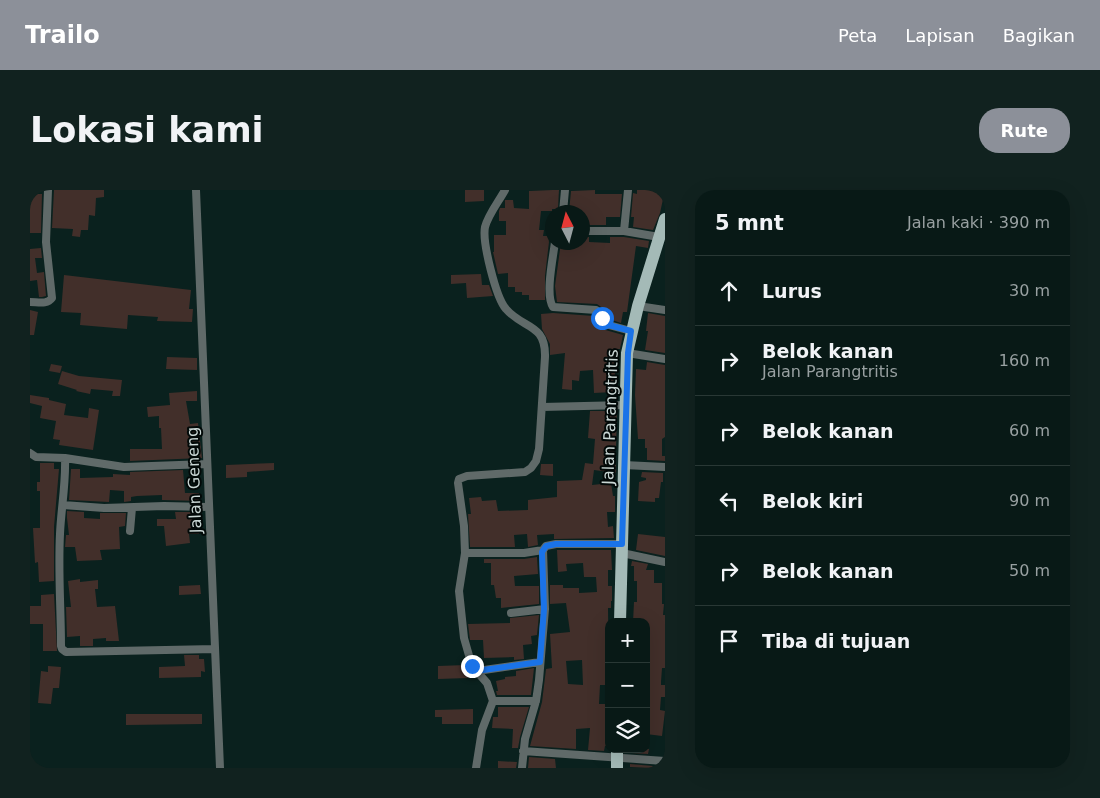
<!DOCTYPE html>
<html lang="id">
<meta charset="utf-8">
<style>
:root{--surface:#081916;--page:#11221f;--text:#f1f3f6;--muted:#98a0a1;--line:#293835;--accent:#8c9099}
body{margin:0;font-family:"DejaVu Sans",sans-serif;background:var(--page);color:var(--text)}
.controls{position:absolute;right:15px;bottom:15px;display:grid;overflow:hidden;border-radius:10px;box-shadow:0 5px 20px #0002}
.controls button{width:45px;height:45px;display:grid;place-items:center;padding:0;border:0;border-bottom:1px solid var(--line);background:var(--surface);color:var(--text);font:25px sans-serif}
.compass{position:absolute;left:515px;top:15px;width:45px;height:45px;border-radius:50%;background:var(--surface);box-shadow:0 5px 20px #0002;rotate:354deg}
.stop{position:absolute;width:15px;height:15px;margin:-11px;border:4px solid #1a73e8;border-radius:50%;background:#fff}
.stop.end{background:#1a73e8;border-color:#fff;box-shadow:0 1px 5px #0008}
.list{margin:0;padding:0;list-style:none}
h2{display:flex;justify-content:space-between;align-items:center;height:65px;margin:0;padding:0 20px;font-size:21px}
h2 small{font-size:16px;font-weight:400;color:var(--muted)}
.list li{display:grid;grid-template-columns:32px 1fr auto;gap:15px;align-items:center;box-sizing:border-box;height:70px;padding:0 20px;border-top:1px solid var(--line)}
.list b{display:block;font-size:19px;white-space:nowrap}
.list p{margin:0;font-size:16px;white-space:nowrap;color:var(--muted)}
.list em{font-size:16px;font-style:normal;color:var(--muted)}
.icon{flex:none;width:28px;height:28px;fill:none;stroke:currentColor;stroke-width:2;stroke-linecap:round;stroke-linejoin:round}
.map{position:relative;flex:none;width:635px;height:578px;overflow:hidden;border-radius:20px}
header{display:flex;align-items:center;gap:30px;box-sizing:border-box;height:70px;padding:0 25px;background:var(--accent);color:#fff}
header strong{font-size:24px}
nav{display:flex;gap:28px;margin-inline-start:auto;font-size:18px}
.intro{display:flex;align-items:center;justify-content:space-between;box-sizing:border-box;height:120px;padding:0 30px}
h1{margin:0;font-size:35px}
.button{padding:12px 22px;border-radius:20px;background:var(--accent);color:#fff;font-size:18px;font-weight:700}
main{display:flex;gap:30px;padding:0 30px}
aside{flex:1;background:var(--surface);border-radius:20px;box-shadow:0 5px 20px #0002}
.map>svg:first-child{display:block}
.building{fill:#422f2a;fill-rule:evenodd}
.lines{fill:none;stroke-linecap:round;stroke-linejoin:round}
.minor{stroke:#606a69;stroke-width:8}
.primary{stroke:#a4bab7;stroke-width:12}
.route{stroke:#1a73e8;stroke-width:6}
.labels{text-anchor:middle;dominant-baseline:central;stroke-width:4;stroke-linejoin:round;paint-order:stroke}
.street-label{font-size:16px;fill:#c9d6d4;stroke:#020908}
</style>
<header>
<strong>Trailo</strong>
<nav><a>Peta</a><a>Lapisan</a><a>Bagikan</a></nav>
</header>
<div class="intro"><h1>Lokasi kami</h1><a class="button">Rute</a></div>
<main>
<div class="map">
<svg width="635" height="578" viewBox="0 0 635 578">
<rect width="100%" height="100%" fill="#0a211e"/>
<path class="building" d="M24,0H74V7L66,8L65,26L59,25L58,40H51L50,47L42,46L43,39L22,38Z
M435,0H454V11L435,12Z
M523,0H529L528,19H522V21H511L509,40H514L513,46H518L519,52L515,86V110H499V105H492V102H485V97H478V83L468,84L463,62H464V45H476V31H469V21L470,18H475V10H483L484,18L499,19V1Z
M565,0V4H592L590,27H576V35H552V22H539L541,1Z
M607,0H635L630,23L623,40L603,37L604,27H601L603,3L607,4Z
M0,4H12L11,43H0Z
M552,47H559V52L580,53V47H594L619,51L618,58L606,56L597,122H593L591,133L579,129L574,119L567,114L527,112L525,96L531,52H552Z
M11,58L12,68H5L7,83L14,82L16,106L12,107H9L7,90L0,91V59Z
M451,84L452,95H459L463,106L437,108L436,93L421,94V85Z
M34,85L161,100L159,119H163L162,132L127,131L128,127L98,125L97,139L50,135L51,123L31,122Z
M0,120L8,122L4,145H0Z
M523,123L564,126L572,139L593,145L590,159H584L585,185H588V192H583V202L564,203L563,180L550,181L549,191L542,190V200L532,199L535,163L520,165V154L512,139L511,124Z
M618,123L635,126V163L615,160L618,141H616Z
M137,167L167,168V180L136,179Z
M617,172L635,175V247L632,249V266H635V271L617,270V258H615V249H608L605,205L606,179L616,180Z
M21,174L32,176L30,183L19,181Z
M32,181L49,186L92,190L90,206H82L83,201L61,199L60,204L46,201L47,200L28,194Z
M167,201V211H156L160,234L168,233L172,268L100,271V259H132L131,238H129V226L118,227L117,217L140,215L139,203Z
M0,205L19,208V210L36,214L34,225L58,228L59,218L69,220L63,260L29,255L30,250L23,249L26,231L10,228L12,216L0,213Z
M560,221H587L586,259H585L583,274L586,275V283L564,280L562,295L581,293L583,306H585V322H577L578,337L583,336L584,348L524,349V344L507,345L508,355L498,357L497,344L484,345L485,357H440L438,324H441L439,308L451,307L452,311L466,310L468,321L498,320V310L527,307V291L552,290L555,273L563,274L565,249L558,248Z
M10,273H24V279H29L24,337V391L9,392L8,372L5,373L3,338H10V301H7V292H10Z
M244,273V280L217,282V287L196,288V275Z
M511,274H523V286L510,285Z
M41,279H50V288L83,287V284L100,285V282L153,280L155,303H169V311L132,310V305L107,306L101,307V311L94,312V301L80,300L79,312L39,310Z
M612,282L633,283V292H631L629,308H625V312L608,311L609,292L616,290V288L611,287Z
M37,321L54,322V328L70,329V323H96L95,336L89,337L90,359L70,360L72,370L47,371L45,357H35L36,345H39L37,328Z
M145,322H169V344H159L160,353L136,356L134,336H127V329H146Z
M608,344L635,347V366L606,360Z
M527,360H581L582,380H578V396H582V411H581V418H578L579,488H577V495H570L569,514H579V529H577L576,542H578L577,556H575L574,561L558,560L560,538L546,539V559L500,556L512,512L516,479L522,478L520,444L540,442L536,413L520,414V395H533V398H549V403L567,402L566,387H554L553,373L536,374L537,381L528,382ZM552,470L553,495L538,494L536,471Z
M507,367L508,384L484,386L485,396H509V414L471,418V408H466L464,395H461V373H454V369H494Z
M602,371L618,374L616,380H624V393H632V414H634L633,425H635V478H632L631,492V495H635V507H631L630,520L635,521L632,546L616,544V432H603L604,412H607V391H604V376H601Z
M50,389V392L68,390V399H65L67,417L85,416L89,451H76V448L63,449V456H50V446L37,447L36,417H41L38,391Z
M170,395L171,404L149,405V396Z
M24,404L27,461H13V434H0V416H11V405Z
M509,425L507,445L501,446L502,454L493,455L494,469L484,470V467L454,468L453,450H440L438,434L480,433V428Z
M154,465H169V469H174L175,482L171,481V487L129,488V477L155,476Z
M436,475L438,488L408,489V476Z
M18,476L31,477L29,498H23L21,514L8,513L11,481L18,482Z
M504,478L501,505H467L466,501H468L466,491L475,489V487L486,486V481Z
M468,517H499L490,547L488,558H482L483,539L462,538L463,527H468Z
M443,519V534H412V527H405V520Z
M96,524H172V534L96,535Z
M601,559H619L618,564L601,563Z
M499,567L525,569L526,578H498Z
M468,571L487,572L486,578H468Z
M600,574L623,576L622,578L600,577Z"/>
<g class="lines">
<path class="minor" d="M166,0L190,578
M533,22L535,0
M552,41H594L629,47
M594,41L598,0
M525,52C523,68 515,105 523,117L566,120L570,123L575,134L601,141
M0,112C8,112 17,115 22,108L16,52L18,0
M608,116L635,120
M597,163L635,169
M512,217L596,215
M0,263L6,267L35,268
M177,274L94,277L35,268C36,294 31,319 30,344C28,382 31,419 31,456L32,459L36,462L185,459
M594,275L635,277
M33,315L74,318L134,316L178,317
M100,341L102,318
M435,363H494L513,360
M592,363L635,372
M481,423L515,419
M447,481L510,472
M463,511H506
M493,561L635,571
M446,578L452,540L463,511L457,493L442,476L434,448L429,401L435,363L434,336L428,293L429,289L437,286L495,282L501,278L506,271L509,259L515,167C516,133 493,139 476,119C466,108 452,52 455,37C458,25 469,11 475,0
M492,578L495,549L506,511L509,490L515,419L513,360L516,356L526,354H592"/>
<path class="primary" d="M590,432L597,163L608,116L635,29
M587,578V559"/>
</g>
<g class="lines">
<path class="route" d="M442,476L446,481L510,472L514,419L512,362L516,356L526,354H592L598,163L601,141L575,134L572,128"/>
</g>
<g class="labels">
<g class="street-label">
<text transform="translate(580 227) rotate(-88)">Jalan Parangtritis</text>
<text transform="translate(164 290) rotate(-92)">Jalan Geneng</text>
</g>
</g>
</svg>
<div class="controls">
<button>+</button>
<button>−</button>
<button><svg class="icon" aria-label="layers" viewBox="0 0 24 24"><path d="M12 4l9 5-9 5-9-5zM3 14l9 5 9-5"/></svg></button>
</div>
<svg class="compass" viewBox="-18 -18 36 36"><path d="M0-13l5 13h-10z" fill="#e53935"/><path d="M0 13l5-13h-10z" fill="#98a0a1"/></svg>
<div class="stop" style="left:572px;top:128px"></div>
<div class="stop end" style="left:442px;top:476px"></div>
</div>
<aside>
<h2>5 mnt<small>Jalan kaki · 390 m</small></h2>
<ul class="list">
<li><svg class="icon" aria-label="ahead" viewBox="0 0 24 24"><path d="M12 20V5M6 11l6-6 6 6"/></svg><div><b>Lurus</b></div><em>30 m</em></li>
<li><svg class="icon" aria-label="right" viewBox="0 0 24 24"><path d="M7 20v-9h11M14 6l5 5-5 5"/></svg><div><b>Belok kanan</b><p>Jalan Parangtritis</p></div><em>160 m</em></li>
<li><svg class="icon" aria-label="right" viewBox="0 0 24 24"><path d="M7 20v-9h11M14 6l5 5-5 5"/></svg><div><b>Belok kanan</b></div><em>60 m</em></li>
<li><svg class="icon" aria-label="left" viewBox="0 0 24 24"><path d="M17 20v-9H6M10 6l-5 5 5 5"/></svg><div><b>Belok kiri</b></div><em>90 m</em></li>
<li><svg class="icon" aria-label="right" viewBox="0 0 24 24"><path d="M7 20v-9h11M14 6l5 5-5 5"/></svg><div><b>Belok kanan</b></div><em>50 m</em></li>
<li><svg class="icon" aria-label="arrive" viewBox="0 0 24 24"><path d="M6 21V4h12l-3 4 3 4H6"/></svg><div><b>Tiba di tujuan</b></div></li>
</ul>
</aside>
</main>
